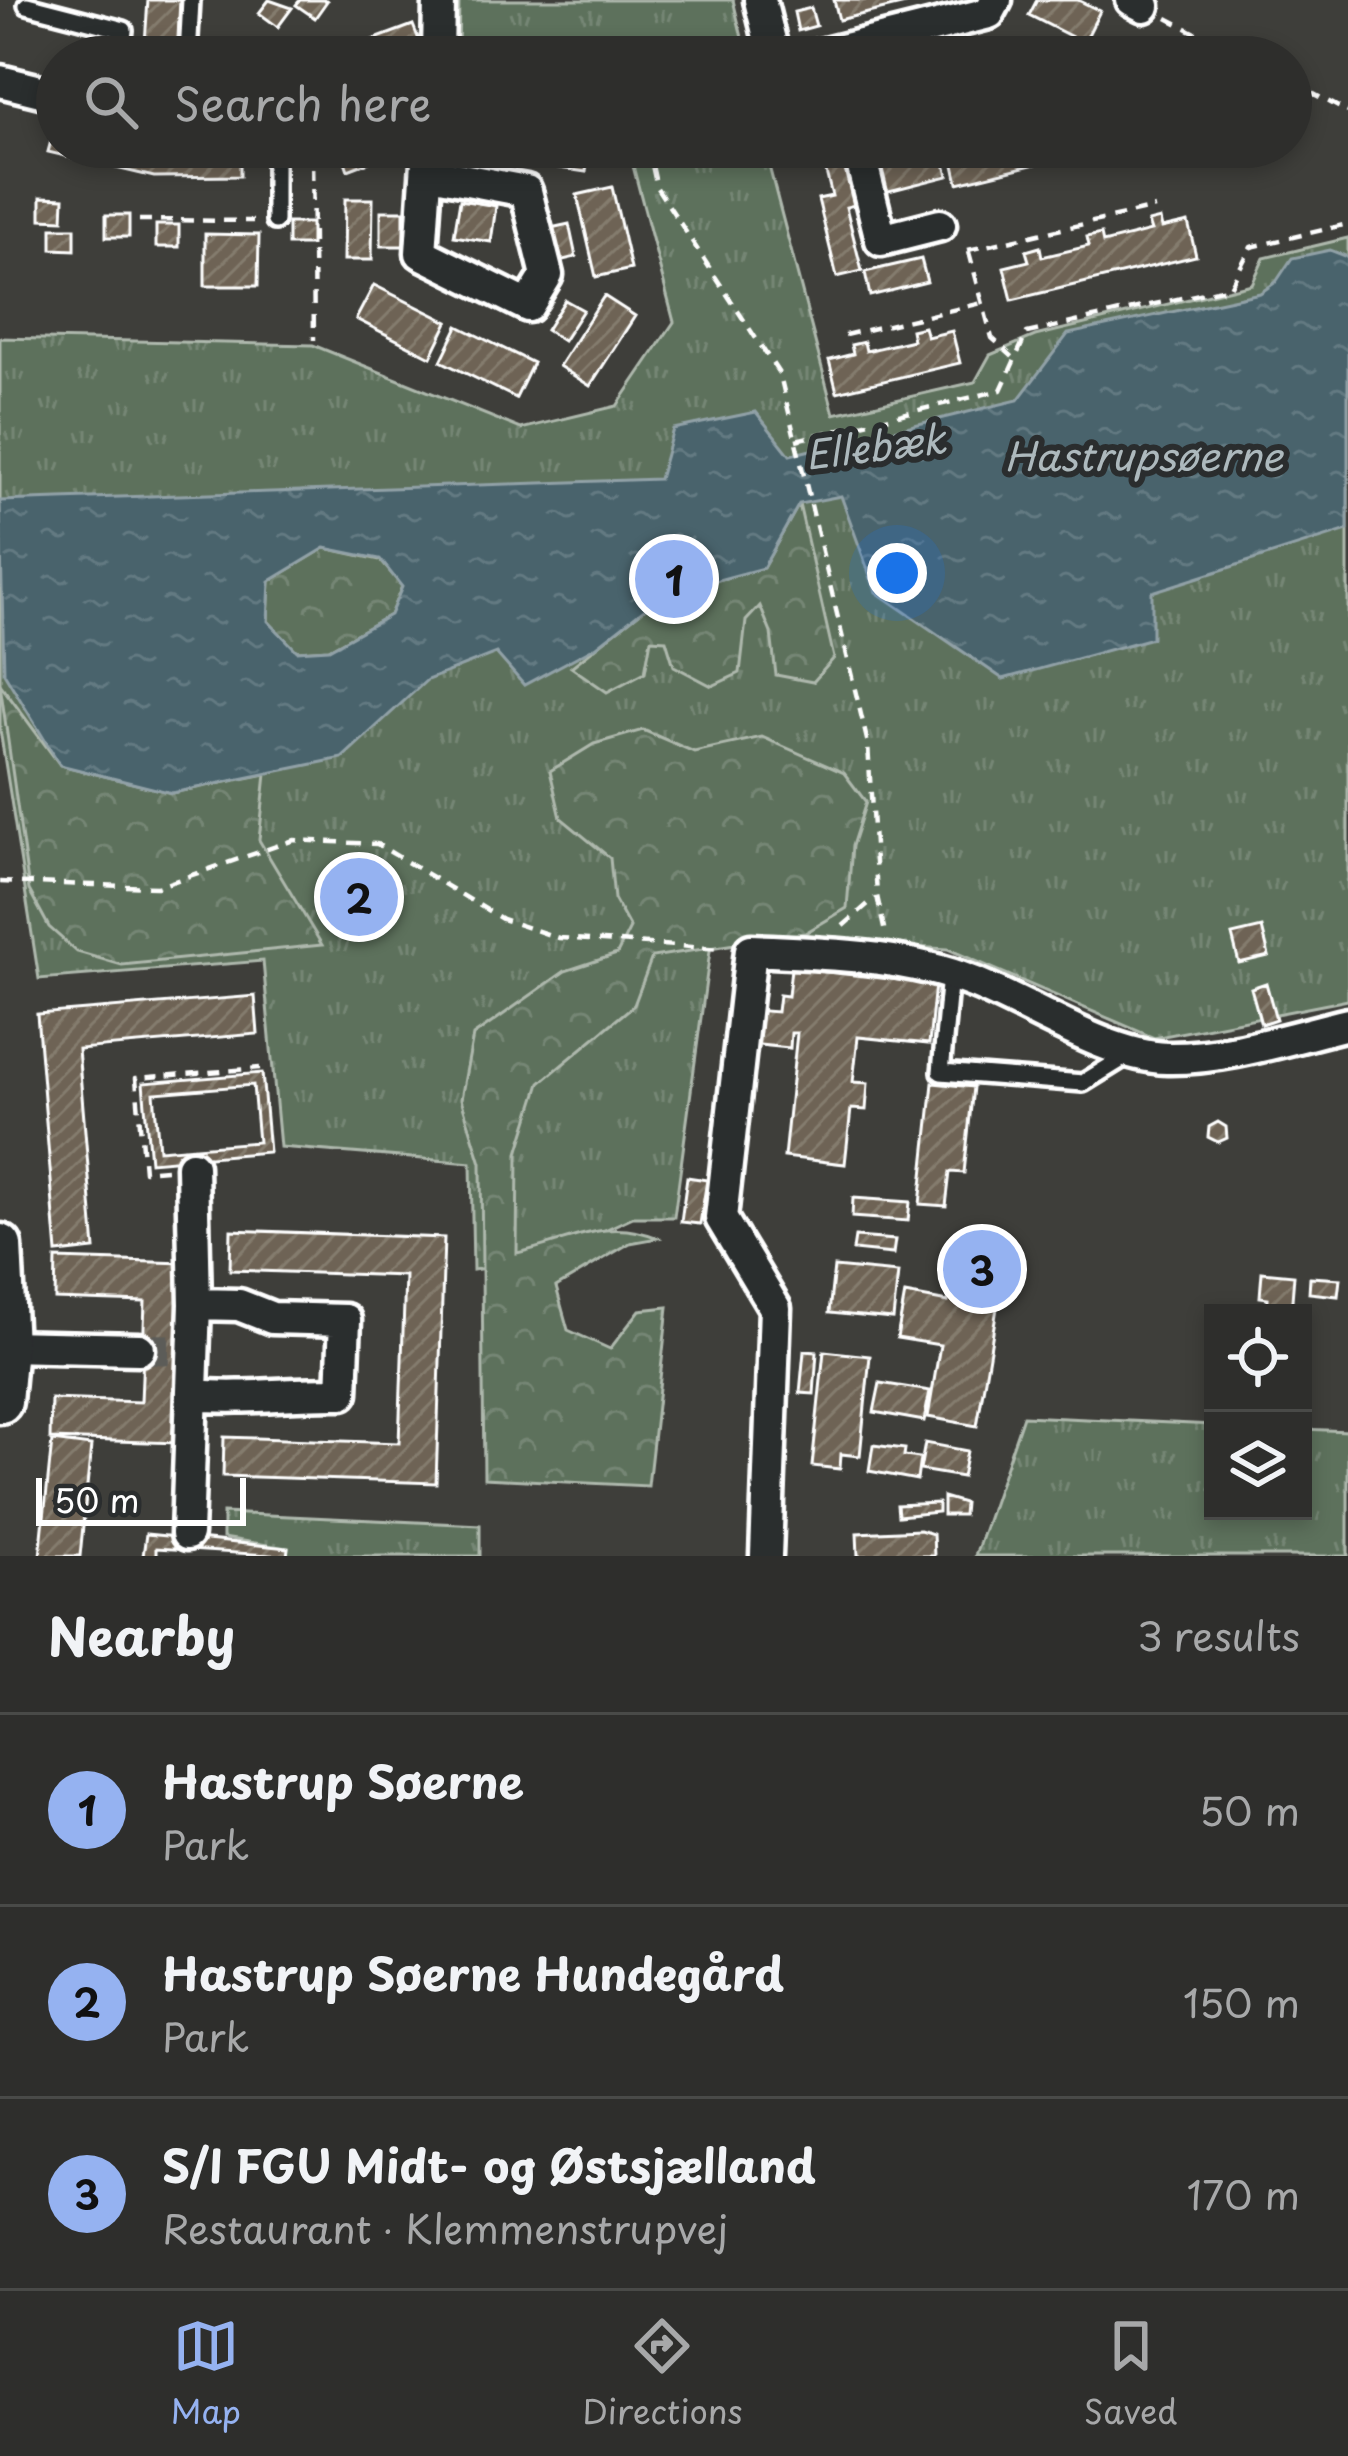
<!DOCTYPE html>
<meta charset="utf-8">
<style>
:root{--surface:#2e2e2c;--page:#3a3a38;--text:#f1f3f6;--muted:#a7a8a9;--line:#494a48;--accent:#95b2f1}
body{margin:0;font-family:"Playpen Sans",sans-serif;background:var(--page);color:var(--text)}
.controls{position:absolute;right:36px;bottom:36px;display:grid;overflow:hidden;border-radius:0px;box-shadow:0 6px 18px #0003}
.controls button{width:108px;height:108px;display:grid;place-items:center;padding:0;border:0;border-bottom:3px solid var(--line);background:var(--surface);color:var(--text);font:60px sans-serif}
.scale{position:absolute;left:36px;bottom:30px;width:210px;box-sizing:border-box;padding-left:12px;border:6px solid #fff;border-top:0;font-size:33px;line-height:42px;white-space:nowrap;color:#fff;-webkit-text-stroke:9px #2a2d2e;paint-order:stroke}
.you{position:absolute;left:897px;top:573px;width:42px;height:42px;margin:-30px;border:9px solid #fff;border-radius:50%;background:#1a73e8;box-shadow:0 0 0 18px #1a73e833}
.badge{display:grid;place-items:center;width:78px;height:78px;border-radius:50%;background:var(--accent);color:#111;font-size:39px;font-weight:700}
.pin{position:absolute;translate:-50% -50%;border:6px solid #fff;box-shadow:0 3px 12px #0006}
.list{margin:0;padding:0;list-style:none}
h2{display:flex;justify-content:space-between;align-items:center;height:156px;margin:0;padding:0 48px;font-size:51px}
h2 small{font-size:39px;font-weight:400;color:var(--muted)}
.list li{display:grid;grid-template-columns:78px 1fr auto;gap:36px;align-items:center;box-sizing:border-box;height:192px;padding:0 48px;border-top:3px solid var(--line)}
.list b{display:block;font-size:45px;white-space:nowrap}
.list p{margin:0;font-size:39px;white-space:nowrap;color:var(--muted)}
.list em{font-size:39px;font-style:normal;color:var(--muted)}
.icon{flex:none;width:66px;height:66px;fill:none;stroke:currentColor;stroke-width:2;stroke-linecap:round;stroke-linejoin:round}
.map{position:relative;flex:none;width:1348px;height:1556px;overflow:hidden}
.search{position:absolute;background:var(--surface);box-shadow:0 6px 18px #0003;left:36px;right:36px;top:36px;height:132px;display:flex;align-items:center;gap:30px;box-sizing:border-box;padding:0 42px;border-radius:66px;color:var(--muted);font-size:45px}
.sheet{height:732px;background:var(--surface)}
nav{display:flex;justify-content:space-around;align-items:center;box-sizing:border-box;height:168px;border-top:3px solid var(--line);background:var(--surface);font-size:33px;color:var(--muted)}
nav a{display:grid;justify-items:center;gap:6px}
nav .on{color:var(--accent)}
.map>svg:first-child{display:block}
.grass{fill:url(#grass-tufts);stroke:#aeb8ad;stroke-width:3}
.forest{fill:url(#forest-crowns);stroke:#aeb8ad;stroke-width:3}
.water{fill:url(#water-ripples);stroke:#91a1a7;stroke-width:3;fill-rule:evenodd}
.building{fill:url(#building-hatch);stroke:#fff;stroke-width:3;fill-rule:evenodd}
.lines{fill:none;stroke-linecap:round;stroke-linejoin:round}
.street-tunnel{stroke:#5b5b58;stroke-width:30;stroke-dasharray:30 15;stroke-linecap:butt}
.lane-casing{stroke:#fff;stroke-width:24}
.street-casing{stroke:#fff;stroke-width:39}
.secondary-casing{stroke:#fff;stroke-width:51}
.path{stroke:#fff;stroke-width:4.5;stroke-dasharray:12 9;stroke-linecap:butt}
.lane{stroke:#2a2d2e;stroke-width:15}
.street{stroke:#2a2d2e;stroke-width:30}
.secondary{stroke:#2a2d2e;stroke-width:42}
.labels{text-anchor:middle;dominant-baseline:central;stroke-width:12;stroke-linejoin:round;paint-order:stroke}
.water-label{font-size:39px;font-style:italic;fill:#adb9bd;stroke:#2a2d2e}
</style>
<div class="map">
<svg width="1348" height="1556" viewBox="0 0 1348 1556">
<defs>
<pattern id="grass-tufts" width="24" height="20" patternUnits="userSpaceOnUse" patternTransform="scale(3)"><rect width="24" height="20" fill="#5d715b"/><path d="M3 7l-1-3M5 7V3M7 7l1-3M15 17l-1-3M17 17v-4M19 17l1-3" fill="none" stroke="#758674"/></pattern>
<pattern id="forest-crowns" width="20" height="18" patternUnits="userSpaceOnUse" patternTransform="scale(3)"><rect width="20" height="18" fill="#5d715b"/><path d="M2 6a3 3 0 1 1 6 0M12 15a3 3 0 1 1 6 0" fill="none" stroke="#758674"/></pattern>
<pattern id="water-ripples" width="26" height="14" patternUnits="userSpaceOnUse" patternTransform="scale(3)"><rect width="26" height="14" fill="#48636c"/><path d="M2 4q2-2 4 0t4 0M15 11q2-2 4 0t4 0" fill="none" stroke="#637a82"/></pattern>
<pattern id="building-hatch" width="6" height="6" patternUnits="userSpaceOnUse" patternTransform="scale(3)"><rect width="6" height="6" fill="#6e6455"/><path d="M-1 1l2-2M0 6l6-6M5 7l2-2" fill="none" stroke="#847b6e"/></pattern>
</defs>
<rect width="100%" height="100%" fill="#3e3e3a"/>
<filter id="ink" filterUnits="userSpaceOnUse"><feTurbulence type="fractalNoise" baseFrequency=".00833" numOctaves="2"/><feDisplacementMap in="SourceGraphic" scale="24" xChannelSelector="R" yChannelSelector="G"/><feConvolveMatrix kernelMatrix="1 2 1 2 8 2 1 2 1" color-interpolation-filters="sRGB"/></filter>
<g filter="url(#ink)">
<path class="grass" d="M459,0H733L745,50L715,57H458Z
M628,147H764L834,414L975,382L990,355L1035,336L1252,284L1264,258L1348,238V1000L1154,1038L948,949L712,936L674,1217H633L542,1259L473,1270L471,1163L280,1147L263,961L39,979L0,730V338L313,345L521,429L617,406L674,322Z
M1023,1416L1213,1425V1511H1303V1429L1348,1431V1556H975Z
M223,1513L480,1525V1556H287V1548L223,1538Z"/>
<path class="forest" d="M799,504L834,658L813,682L776,675L771,633L760,606L746,621L740,673L712,686L674,666L666,640L651,639L645,672L607,692L571,667L662,595L763,568Z
M325,548L380,560L402,586L390,615L329,649L296,651L268,621L270,581Z
M0,684L60,765L172,793L266,774L259,840L322,945L122,965L77,952L49,927L29,890Z
M643,730L694,752L762,737L844,773L866,802L852,846L847,908L805,933L652,957L634,1005L540,1083L518,1153L517,1253C570,1242 605,1216 658,1238L630,1243L556,1287L568,1330L610,1349L640,1310L668,1307L648,1486L484,1478L481,1163L461,1099L473,1036L565,971L617,954L630,928L614,899L610,858L561,818L550,771L594,744Z"/>
<path class="water" d="M1330,250L1348,257V530L1152,592V638L1003,679L876,592L841,496L799,504L763,568L662,595L597,646L524,685L496,653L427,680L342,758L172,793L60,765L4,673L0,501L659,479L673,429L756,412L790,455L1018,400L1068,334L1260,293L1276,282L1292,258ZM325,548L380,559L402,587L390,615L329,649L297,651L268,621L270,581Z"/>
<path class="building" d="M148,0H180L177,57H144Z
M269,0L292,8L278,27L259,13Z
M300,0H326L327,1L315,18L296,5Z
M834,0H922L839,20Z
M1037,0H1078L1100,11L1084,43L1029,15Z
M811,8L816,26L798,31L794,12Z
M413,25L425,55L327,57Z
M1142,38L1180,57H1132Z
M961,40L963,50L988,44L991,57H933L950,53L947,43Z
M56,122L57,147H240V176L154,177L48,152Z
M340,147H405L406,148L348,170Z
M522,147H599L597,159L588,158L586,172L546,166L548,151Z
M967,147H1080L1081,153L958,183L951,151Z
M942,152L948,176L885,192L879,168Z
M848,158L859,204L846,207L862,271L837,277L818,199L832,196L824,164Z
M612,187L631,269L596,277L577,195Z
M41,197L64,198L63,220L41,219Z
M345,199H373L372,260H344Z
M460,200L496,206L491,242L454,236Z
M381,211H404V246H381Z
M106,215H129V237H106Z
M1160,219L1162,228L1188,222L1196,256L1012,300L1004,267L1029,261L1026,251L1040,247L1042,257L1089,246L1087,237L1101,234L1103,243L1151,231L1148,222Z
M288,223H311V245H288Z
M569,224L576,257L559,261L551,228Z
M156,225H179V247H156Z
M52,228H75V250L52,249Z
M205,234L259,235L258,286H205Z
M921,259L927,282L870,296L865,272Z
M374,285L448,322L431,357L356,319Z
M604,296L635,316L590,386L559,366Z
M565,300L583,310L563,341L546,330Z
M458,326L533,363L516,398L441,361Z
M924,327L927,337L952,331L960,363L837,392L829,360L853,354L851,345L864,342L866,351L913,340L911,330Z
M1262,928L1269,956L1239,963L1232,935Z
M791,968L935,984L929,1044L858,1037L853,1082L868,1083L866,1110L851,1109L845,1164L784,1157L797,1033H791L790,1048L749,1044L753,1010L777,1012L779,995L788,996Z
M1266,983L1276,1019L1261,1024L1251,988Z
M255,996L258,1034L78,1049L95,1249L57,1253L37,1014Z
M262,1073L269,1152L150,1162L143,1083ZM253,1085L258,1142L159,1150L154,1093Z
M933,1083L973,1087L964,1173L950,1172L946,1206L920,1204Z
M1218,1122L1226,1127L1227,1138L1218,1142L1208,1137L1209,1127Z
M687,1177L707,1180L700,1224L681,1222Z
M853,1198L910,1202L908,1221L852,1217Z
M231,1230L444,1238L436,1483L223,1476L224,1437L399,1443L405,1276L230,1270Z
M959,1235L1008,1243L977,1426L928,1417L940,1345L897,1338L905,1294L948,1302Z
M855,1237L895,1240L893,1254L853,1250Z
M56,1259L185,1263L179,1443L50,1439L51,1399L141,1402L145,1302L55,1299Z
M834,1267L898,1273L893,1319L829,1313Z
M1262,1272L1294,1275L1291,1313H1267L1268,1298L1260,1297Z
M1310,1277L1340,1279L1338,1296L1309,1293Z
M804,1351L817,1352L814,1394L800,1393Z
M824,1351L870,1356L860,1456L841,1454L840,1469L812,1466Z
M880,1383L930,1391L924,1421L874,1412Z
M52,1441L91,1446L80,1556H40Z
M925,1443L967,1451L962,1477L920,1470Z
M873,1445L905,1449L904,1456L920,1458L917,1480L869,1471Z
M943,1497L964,1503L963,1515H943Z
M938,1503V1512L898,1516L897,1505Z
M920,1530L933,1534L934,1556H858L857,1533Z
M146,1534L288,1548L287,1556L156,1548V1556H143Z"/>
<g class="lines">
<path class="street-tunnel" d="M139,1349L194,1350"/>
<defs>
<path id="lane" d="M27,5L124,30L121,57
M188,57L191,0
M275,221V147
M950,975L941,1072L1083,1083L1130,1054"/>
<path id="street" d="M760,0L774,57
M1132,0L1144,6
M438,57L439,0
M813,57L989,13L996,0
M0,81L57,95
M428,147L421,253L528,306L547,275L526,191L430,173
M858,147L881,240L940,225
M5,1346L139,1349
M194,1395C244,1400 291,1392 342,1393L345,1320L272,1318L239,1305L195,1304
M187,1534L195,1304L192,1166
M766,1556L775,1308L721,1218L751,950C822,954 902,954 970,981C1028,1003 1105,1056 1167,1058C1227,1059 1289,1038 1348,1024"/>
<path id="secondary" d="M0,1246L5,1346L0,1401"/>
</defs>
<use href="#lane" class="lane-casing"/>
<use href="#street" class="street-casing"/>
<use href="#secondary" class="secondary-casing"/>
<path class="path" d="M1167,18L1242,57
M1291,82L1348,112
M312,147L314,340
M648,147L657,188L780,375L868,744L877,896L885,933
M890,153L916,147
M139,220L253,221
M968,250L1155,208
M969,252L992,338L1015,359
M845,335L982,303
M796,440L1001,390L1027,333L1230,287L1251,247L1348,224
M0,882L157,887L294,840L377,844L502,919L559,938L721,949
M843,926L875,898
M166,1169L144,1171L136,1078L260,1068"/>
<use href="#lane" class="lane"/>
<use href="#street" class="street"/>
<use href="#secondary" class="secondary"/>
</g>
</g>
<g class="labels">
<g class="water-label">
<text transform="translate(875 445) rotate(-7)">Ellebæk</text>
<text x="1144" y="454">Hastrupsøerne</text>
</g>
</g>
</svg>
<div class="controls">
<button><svg class="icon" aria-label="locate" viewBox="0 0 24 24"><circle cx="12" cy="12" r="6"/><path d="M12 2v4M12 18v4M2 12h4M18 12h4"/></svg></button>
<button><svg class="icon" aria-label="layers" viewBox="0 0 24 24"><path d="M12 4l9 5-9 5-9-5zM3 14l9 5 9-5"/></svg></button>
</div>
<div class="scale">50 m</div>
<div class="you"></div>
<div class="pin badge" style="left:674px;top:579px">1</div>
<div class="pin badge" style="left:359px;top:897px">2</div>
<div class="pin badge" style="left:982px;top:1269px">3</div>
<div class="search"><svg class="icon" aria-label="search" viewBox="0 0 24 24"><circle cx="10" cy="10" r="6"/><path d="M15 15l6 6"/></svg>Search here</div>
</div>
<section class="sheet">
<h2>Nearby<small>3 results</small></h2>
<ul class="list">
<li><span class="badge">1</span><div><b>Hastrup Søerne</b><p>Park</p></div><em>50 m</em></li>
<li><span class="badge">2</span><div><b>Hastrup Søerne Hundegård</b><p>Park</p></div><em>150 m</em></li>
<li><span class="badge">3</span><div><b>S/I FGU Midt- og Østsjælland</b><p>Restaurant · Klemmenstrupvej</p></div><em>170 m</em></li>
</ul>
</section>
<nav>
<a class="on"><svg class="icon" aria-label="map" viewBox="0 0 24 24"><path d="M3 6l6-2 6 2 6-2v14l-6 2-6-2-6 2zM9 4v14M15 6v14"/></svg>Map</a>
<a><svg class="icon" aria-label="directions" viewBox="0 0 24 24"><path d="M12 3l9 9-9 9-9-9zM9 14v-3h6M13 9l2 2-2 2"/></svg>Directions</a>
<a><svg class="icon" aria-label="saved" viewBox="0 0 24 24"><path d="M7 4h10v16l-5-4-5 4z"/></svg>Saved</a>
</nav>
